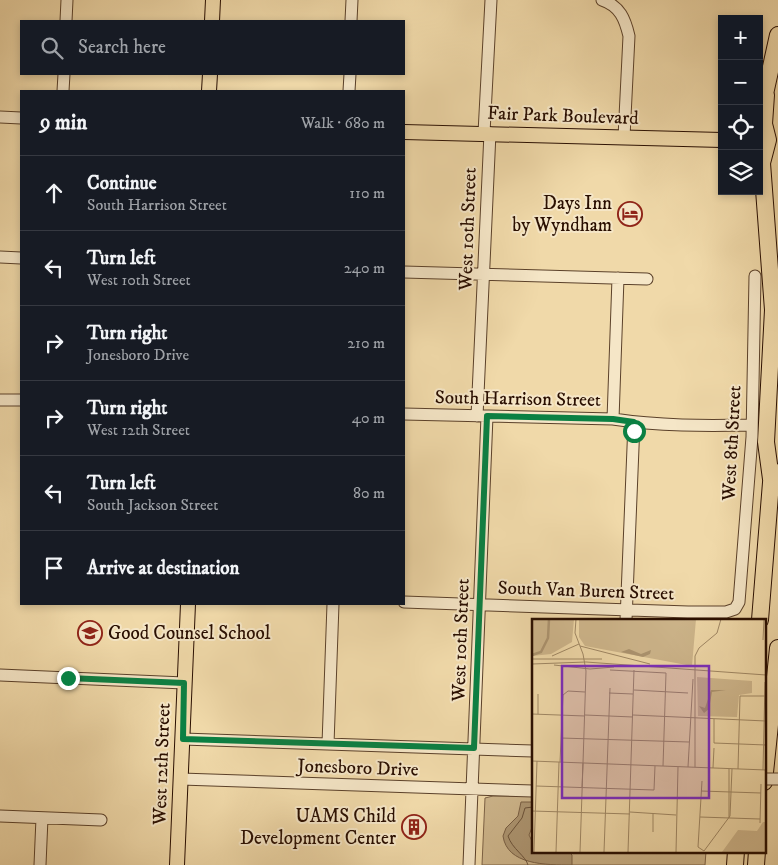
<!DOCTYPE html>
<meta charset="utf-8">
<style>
:root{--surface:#171b24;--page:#20242c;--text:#f1f3f6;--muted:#9ea1a6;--line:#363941}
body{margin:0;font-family:"IM FELL DW Pica",serif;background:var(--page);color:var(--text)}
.controls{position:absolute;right:15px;top:15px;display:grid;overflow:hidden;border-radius:0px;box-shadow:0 2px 8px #0003}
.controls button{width:45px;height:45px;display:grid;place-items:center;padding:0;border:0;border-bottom:1px solid var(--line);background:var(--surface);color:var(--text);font:25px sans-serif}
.stop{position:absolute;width:15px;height:15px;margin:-11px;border:4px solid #0b8043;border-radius:50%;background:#fff}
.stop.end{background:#0b8043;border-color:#fff;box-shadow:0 1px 5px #0008}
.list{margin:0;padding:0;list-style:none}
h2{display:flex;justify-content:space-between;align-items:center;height:65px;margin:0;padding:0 20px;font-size:21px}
h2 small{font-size:16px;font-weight:400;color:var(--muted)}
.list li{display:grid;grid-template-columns:32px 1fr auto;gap:15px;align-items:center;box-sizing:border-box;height:75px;padding:0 20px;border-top:1px solid var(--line)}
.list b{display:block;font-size:19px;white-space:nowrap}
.list p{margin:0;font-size:16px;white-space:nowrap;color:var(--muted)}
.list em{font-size:16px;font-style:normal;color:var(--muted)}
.icon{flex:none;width:28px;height:28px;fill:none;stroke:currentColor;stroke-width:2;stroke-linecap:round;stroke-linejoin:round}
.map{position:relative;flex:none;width:778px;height:865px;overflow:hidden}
.search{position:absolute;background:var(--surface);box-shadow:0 2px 8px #0003;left:20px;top:20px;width:385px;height:55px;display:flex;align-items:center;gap:12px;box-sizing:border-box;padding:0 18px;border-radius:0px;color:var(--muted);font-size:19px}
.panel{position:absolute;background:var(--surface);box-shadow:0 2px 8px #0003;left:20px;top:90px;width:385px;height:515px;border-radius:0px}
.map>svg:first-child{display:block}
.green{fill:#ceb68c;stroke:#7c6246}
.water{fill:#ac9470;stroke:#785e43}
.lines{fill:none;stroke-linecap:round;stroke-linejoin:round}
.shore{stroke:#6a5138;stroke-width:1}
.minor-casing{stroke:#5b412a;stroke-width:13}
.major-casing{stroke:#290e00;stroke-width:16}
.highway-casing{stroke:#290e00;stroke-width:18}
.minor{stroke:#f5e6c7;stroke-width:11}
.major{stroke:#f0d9a9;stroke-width:14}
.highway{stroke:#f0d9a9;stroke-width:16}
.minor-bridge-casing{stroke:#5b412a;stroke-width:13;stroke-linecap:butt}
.minor-bridge{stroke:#f5e6c7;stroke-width:11}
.route{stroke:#0b8043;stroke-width:6}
.labels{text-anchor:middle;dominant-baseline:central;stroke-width:4;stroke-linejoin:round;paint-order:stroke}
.street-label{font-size:19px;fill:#290e00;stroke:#f5e6c7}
.poi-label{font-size:19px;fill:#290e00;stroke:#f5e6c7;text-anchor:end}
.inset-river{fill:none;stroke:#ac9470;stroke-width:2.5}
.inset-road{fill:none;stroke:#a08865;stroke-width:1}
.view{fill:#7b2cbf;fill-opacity:0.15;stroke:#7b2cbf;stroke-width:2.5}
.inset-edge{fill:none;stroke:#290e00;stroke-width:2.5}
</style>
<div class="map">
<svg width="778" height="865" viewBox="0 0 778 865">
<rect width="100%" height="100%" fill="#f0d9a9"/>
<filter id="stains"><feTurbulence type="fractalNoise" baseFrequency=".004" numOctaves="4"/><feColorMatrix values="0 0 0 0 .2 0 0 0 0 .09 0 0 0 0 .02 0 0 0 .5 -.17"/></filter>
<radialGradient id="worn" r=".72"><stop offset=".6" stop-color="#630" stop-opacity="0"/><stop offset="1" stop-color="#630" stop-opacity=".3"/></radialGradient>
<path class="green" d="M493,796H533V851H706L705,865H482L485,798Z"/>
<path class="water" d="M521,802H533V825L529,835L533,843V851H568L572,855V865C546,865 507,865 503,836L506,828L518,816Z"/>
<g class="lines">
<path class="shore" d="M528,865C526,856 512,849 508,836L522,818L525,808L533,807"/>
<defs>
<path id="minor" d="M602,0C620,6 625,19 629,36L624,137
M66,21L67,0
M351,21L352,0
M63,91L64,74
M349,91L350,74
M0,117L21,118
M484,133L491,0
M0,257L21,258
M404,272L647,279
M0,400H21
M404,414L613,419C659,426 705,426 751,425
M477,416L490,133
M613,419L618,278
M404,602L688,612H726L735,609L739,602L752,437L755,276
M626,620L634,423
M0,675L184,683
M183,739L533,751
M328,744L333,604
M181,779L533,791
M0,816L101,820
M40,865L42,818
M469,865L487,416"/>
<path id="major" d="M212,21L213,0
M209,91L210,74
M404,132L722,140
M177,865L188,604"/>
<path id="highway" d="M766,95L764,124L768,140L762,163L773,310L766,442L771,479
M763,103L778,35
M760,620L772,470
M764,782L778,648
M735,865L736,851
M756,865L757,851"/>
</defs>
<use href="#minor" class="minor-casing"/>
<use href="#major" class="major-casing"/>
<use href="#highway" class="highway-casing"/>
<use href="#minor" class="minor"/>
<use href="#major" class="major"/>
<use href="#highway" class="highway"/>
<defs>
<path id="minor-bridge" d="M764,779H778"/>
</defs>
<use href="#minor-bridge" class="minor-bridge-casing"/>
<use href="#minor-bridge" class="minor-bridge"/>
</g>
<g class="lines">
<path class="route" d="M68,678L184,683L183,739L474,748L487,416L613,419L634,422V431"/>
</g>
<defs>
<symbol id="hotel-ring" viewBox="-11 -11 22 22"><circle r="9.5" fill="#f5e6c7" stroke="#8f2418" stroke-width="1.5"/><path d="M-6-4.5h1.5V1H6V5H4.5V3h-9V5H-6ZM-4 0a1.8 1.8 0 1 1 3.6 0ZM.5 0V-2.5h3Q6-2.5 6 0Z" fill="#8f2418"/></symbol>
<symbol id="school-ring" viewBox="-11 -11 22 22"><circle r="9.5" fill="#f5e6c7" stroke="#8f2418" stroke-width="1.5"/><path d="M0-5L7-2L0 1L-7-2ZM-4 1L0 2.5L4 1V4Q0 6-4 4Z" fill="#8f2418"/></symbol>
<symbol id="building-ring" viewBox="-11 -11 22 22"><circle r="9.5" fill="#f5e6c7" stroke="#8f2418" stroke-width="1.5"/><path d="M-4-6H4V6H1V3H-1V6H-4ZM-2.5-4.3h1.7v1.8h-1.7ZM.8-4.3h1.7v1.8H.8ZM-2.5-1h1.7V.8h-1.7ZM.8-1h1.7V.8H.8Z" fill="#8f2418"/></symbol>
</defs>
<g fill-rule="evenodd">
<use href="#hotel-ring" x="616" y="200" width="28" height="28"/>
<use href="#school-ring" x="76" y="619" width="28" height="28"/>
<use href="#building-ring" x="400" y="813" width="28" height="28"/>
</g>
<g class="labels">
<g class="street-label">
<text transform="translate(563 116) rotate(2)">Fair Park Boulevard</text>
<text transform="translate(468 229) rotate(-88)">West 10th Street</text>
<text transform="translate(518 399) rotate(1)">South Harrison Street</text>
<text transform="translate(732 443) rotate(-87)">West 8th Street</text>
<text transform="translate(586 591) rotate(2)">South Van Buren Street</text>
<text transform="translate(461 640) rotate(-88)">West 10th Street</text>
<text transform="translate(162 764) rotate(-88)">West 12th Street</text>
<text transform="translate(358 768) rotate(2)">Jonesboro Drive</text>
</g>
<g class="poi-label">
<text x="612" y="203">Days Inn<tspan x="612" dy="22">by Wyndham</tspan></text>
<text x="108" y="633" text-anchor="start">Good Counsel School</text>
<text x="396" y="816">UAMS Child<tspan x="396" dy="22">Development Center</tspan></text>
</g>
</g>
<g transform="translate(532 619)">
<rect width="234" height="234" fill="#f0d9a9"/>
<path d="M0,0H42L40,23L19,35L0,37ZM164,0L160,47L53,27L47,18V0ZM165,58L220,62V74L207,76L205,98L166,97ZM231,203H234V233H190L206,211L225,212Z" fill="#ceb68c"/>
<path d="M97,30L109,35L119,31L118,35L111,38L89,33ZM179,71H194L180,73L177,90L172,94L167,87L173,89Z" fill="#ac9470"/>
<path class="inset-river" d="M0,36L9,33L16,19L17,0"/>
<path class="inset-road" d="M44,0L43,14L51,35M231,21L232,0M48,27L118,45M51,35L54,52L51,144M20,37L47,25M0,40H70M0,45L54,43L234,56M22,46L58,50L82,48M78,51L134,54L131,147M102,71L156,74M77,74L101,75M0,95L53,97M6,95V75M53,96L101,98M101,96L234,102M182,100V124L234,126M29,119L157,123M0,142L234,151M28,143L31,76L36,72L53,73M156,148L161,60M163,148V37L167,29L185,14L189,0M181,149L182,129M206,150L208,77H234M231,151L233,63M170,162L166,228L172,232L198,197L200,150M4,167L122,171L123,147M50,168L51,144M169,172L229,174M0,192L98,195M98,193L144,196M168,198L228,200M197,199V150M228,204L229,165M121,213V194M2,233L5,142M24,233L27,143M48,233L51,144M72,233L78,69M96,233L102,51M144,233L146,148"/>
<path class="view" d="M30,47H177V179H30Z"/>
<rect width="234" height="234" class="inset-edge"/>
</g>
<rect width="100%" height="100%" filter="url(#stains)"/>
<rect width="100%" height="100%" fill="url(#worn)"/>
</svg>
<div class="controls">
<button>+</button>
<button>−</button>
<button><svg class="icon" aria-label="locate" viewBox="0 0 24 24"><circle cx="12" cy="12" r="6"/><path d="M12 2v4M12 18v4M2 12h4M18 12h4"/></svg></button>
<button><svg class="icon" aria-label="layers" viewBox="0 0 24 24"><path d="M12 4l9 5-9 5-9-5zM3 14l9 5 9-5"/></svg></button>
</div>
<div class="stop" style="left:634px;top:431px"></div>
<div class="stop end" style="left:68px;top:678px"></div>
<div class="search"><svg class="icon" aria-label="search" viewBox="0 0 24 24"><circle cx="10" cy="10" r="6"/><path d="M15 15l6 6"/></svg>Search here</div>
<section class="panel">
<h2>9 min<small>Walk · 680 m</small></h2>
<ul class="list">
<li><svg class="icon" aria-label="ahead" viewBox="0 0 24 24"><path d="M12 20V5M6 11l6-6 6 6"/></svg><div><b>Continue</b><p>South Harrison Street</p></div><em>110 m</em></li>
<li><svg class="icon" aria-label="left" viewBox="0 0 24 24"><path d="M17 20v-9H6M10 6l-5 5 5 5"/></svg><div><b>Turn left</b><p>West 10th Street</p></div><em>240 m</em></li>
<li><svg class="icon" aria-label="right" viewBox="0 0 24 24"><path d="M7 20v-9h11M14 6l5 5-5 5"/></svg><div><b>Turn right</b><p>Jonesboro Drive</p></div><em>210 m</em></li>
<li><svg class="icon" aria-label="right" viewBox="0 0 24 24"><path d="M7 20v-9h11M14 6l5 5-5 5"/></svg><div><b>Turn right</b><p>West 12th Street</p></div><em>40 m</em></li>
<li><svg class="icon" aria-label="left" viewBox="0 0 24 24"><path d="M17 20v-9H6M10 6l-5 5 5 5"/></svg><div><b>Turn left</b><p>South Jackson Street</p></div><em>80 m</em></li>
<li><svg class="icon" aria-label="arrive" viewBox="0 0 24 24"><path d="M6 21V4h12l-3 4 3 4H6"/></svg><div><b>Arrive at destination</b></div></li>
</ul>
</section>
</div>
